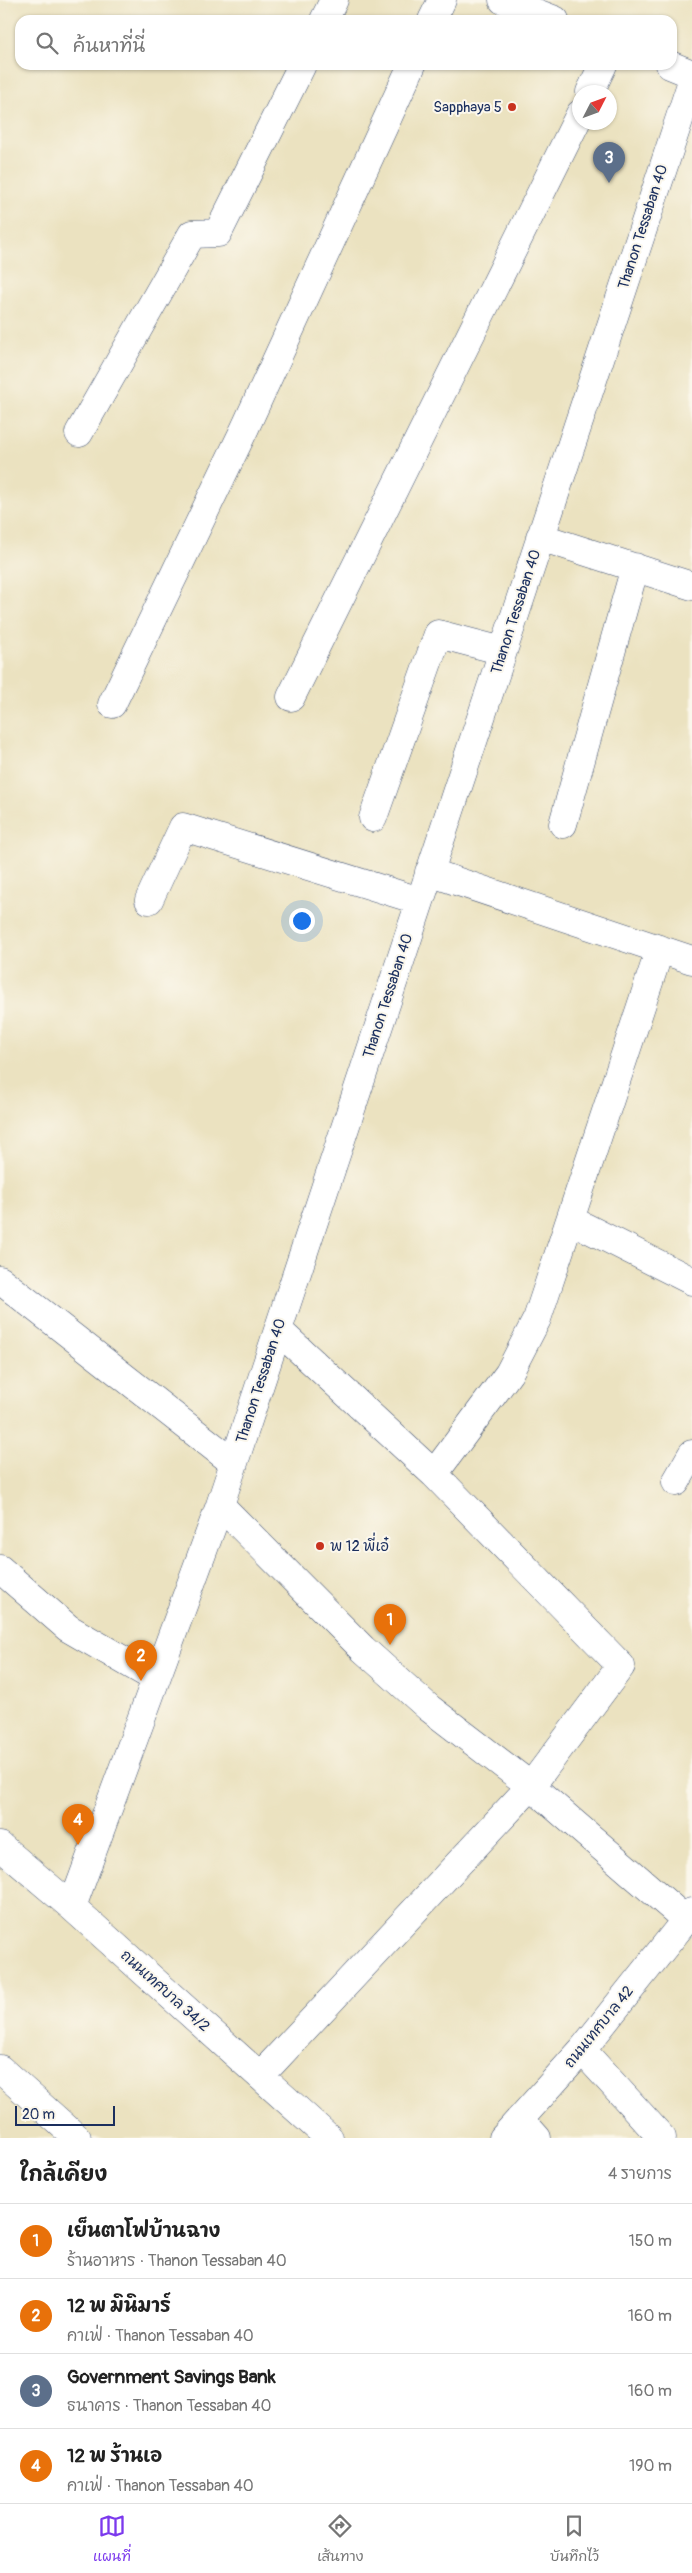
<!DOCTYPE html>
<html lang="th">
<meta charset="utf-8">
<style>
:root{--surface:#fff;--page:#f2f2f2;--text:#222;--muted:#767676;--line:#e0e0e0;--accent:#7c3aed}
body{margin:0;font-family:Pangolin,"Playpen Sans Thai",sans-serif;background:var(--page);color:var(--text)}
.compass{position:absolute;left:572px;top:85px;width:45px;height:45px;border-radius:50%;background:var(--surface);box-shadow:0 1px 4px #0004;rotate:48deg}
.scale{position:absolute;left:15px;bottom:12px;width:100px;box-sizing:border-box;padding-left:5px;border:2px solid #1b2f5e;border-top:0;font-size:14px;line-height:18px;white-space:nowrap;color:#1b2f5e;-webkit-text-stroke:4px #fbf7ec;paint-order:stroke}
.you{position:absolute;left:301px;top:920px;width:18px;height:18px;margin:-12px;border:4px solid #fff;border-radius:50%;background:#1a73e8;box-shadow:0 0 0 8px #1a73e833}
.badge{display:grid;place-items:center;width:32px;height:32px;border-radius:50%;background:var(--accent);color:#fff;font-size:16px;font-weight:700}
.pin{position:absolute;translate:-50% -41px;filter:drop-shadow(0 1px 2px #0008)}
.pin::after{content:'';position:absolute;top:26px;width:18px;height:15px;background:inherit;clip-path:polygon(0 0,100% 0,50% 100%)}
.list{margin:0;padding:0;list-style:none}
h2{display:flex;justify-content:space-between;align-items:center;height:65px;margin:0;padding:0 20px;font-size:21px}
h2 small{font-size:16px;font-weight:400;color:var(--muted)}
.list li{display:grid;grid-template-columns:32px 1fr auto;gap:15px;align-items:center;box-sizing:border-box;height:75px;padding:0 20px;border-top:1px solid var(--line)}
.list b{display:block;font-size:19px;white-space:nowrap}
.list p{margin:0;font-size:16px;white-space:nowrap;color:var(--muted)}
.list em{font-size:16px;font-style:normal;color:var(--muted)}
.icon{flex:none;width:28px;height:28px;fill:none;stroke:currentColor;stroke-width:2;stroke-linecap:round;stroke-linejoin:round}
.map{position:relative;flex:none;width:692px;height:2138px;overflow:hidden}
.search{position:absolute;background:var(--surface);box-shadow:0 1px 4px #0004;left:15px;right:15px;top:15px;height:55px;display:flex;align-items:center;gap:12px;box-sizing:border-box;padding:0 18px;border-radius:15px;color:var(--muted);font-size:19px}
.sheet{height:365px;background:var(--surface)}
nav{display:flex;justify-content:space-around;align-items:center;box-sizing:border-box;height:70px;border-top:1px solid var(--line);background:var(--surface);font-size:14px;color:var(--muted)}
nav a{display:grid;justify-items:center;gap:2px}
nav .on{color:var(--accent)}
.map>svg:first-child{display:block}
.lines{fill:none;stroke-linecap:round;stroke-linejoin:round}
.minor-casing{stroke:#3a4a6d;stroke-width:29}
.highway-casing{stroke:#3a4a6d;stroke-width:29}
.minor{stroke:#fff;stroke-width:28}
.highway{stroke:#fff;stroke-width:28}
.poi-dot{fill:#c8321e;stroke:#fbf7ec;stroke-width:2}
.labels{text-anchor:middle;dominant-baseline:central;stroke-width:4;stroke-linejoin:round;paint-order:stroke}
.poi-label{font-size:15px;fill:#1b2f5e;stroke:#fbf7ec;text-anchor:end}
.street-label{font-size:15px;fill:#1b2f5e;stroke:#fbf7ec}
</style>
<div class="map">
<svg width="692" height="2138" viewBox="0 0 692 2138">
<rect width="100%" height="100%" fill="#fbf7ec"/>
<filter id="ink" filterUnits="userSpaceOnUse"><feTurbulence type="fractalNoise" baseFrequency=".02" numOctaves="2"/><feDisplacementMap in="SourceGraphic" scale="10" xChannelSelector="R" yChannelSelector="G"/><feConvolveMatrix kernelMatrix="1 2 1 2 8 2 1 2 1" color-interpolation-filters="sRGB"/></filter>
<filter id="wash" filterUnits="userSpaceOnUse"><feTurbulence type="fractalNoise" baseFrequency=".0096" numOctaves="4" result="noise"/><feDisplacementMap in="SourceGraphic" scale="20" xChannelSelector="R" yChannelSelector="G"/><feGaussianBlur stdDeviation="1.12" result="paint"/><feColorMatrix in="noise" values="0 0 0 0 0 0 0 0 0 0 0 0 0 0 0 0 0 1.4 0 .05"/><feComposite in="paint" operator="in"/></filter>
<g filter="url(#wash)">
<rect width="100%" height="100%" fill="#ebe2c0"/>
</g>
<g filter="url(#ink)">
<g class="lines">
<defs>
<path id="minor" d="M324,20L334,0
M432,20L442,0
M590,92L603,65
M79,433L192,234L218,233L302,65
M540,537L692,586
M291,697L580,114
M112,704L245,428L412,65
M373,818L438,634L503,651
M563,824L635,567
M429,872L692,960
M149,900L183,827L420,901
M571,1220L692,1281
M0,1280L234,1463
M434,1474L509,1373L537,1319L660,949
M676,1482L692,1454
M220,1505L363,1649L429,1708L531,1786L686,1920
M0,1569L68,1628L156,1679
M0,1846L72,1907L329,2138
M72,1907L220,1505L692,81
M582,2050L662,2138
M0,2069L77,2138
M260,2076L531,1786L621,1666L434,1474L278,1330
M520,2119L537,2138
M503,2138L582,2050L692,1912"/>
<path id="highway" d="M503,0L555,20
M670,65L692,74"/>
</defs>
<use href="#minor" class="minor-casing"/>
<use href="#highway" class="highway-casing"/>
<use href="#minor" class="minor"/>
<use href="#highway" class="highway"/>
</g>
</g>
<g class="poi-dot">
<circle cx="512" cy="107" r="5"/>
<circle cx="320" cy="1546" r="5"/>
</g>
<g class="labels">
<g class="poi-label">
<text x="502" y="107">Sapphaya 5</text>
<text x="330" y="1546" text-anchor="start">พ 12 พี่เอ๋</text>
</g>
<g class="street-label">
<text transform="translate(643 227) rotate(-72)">Thanon Tessaban 40</text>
<text transform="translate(516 612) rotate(-72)">Thanon Tessaban 40</text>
<text transform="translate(388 996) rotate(-72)">Thanon Tessaban 40</text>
<text transform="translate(261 1381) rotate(-72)">Thanon Tessaban 40</text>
<text transform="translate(165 1991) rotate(42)">ถนนเทศบาล 34/2</text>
<text transform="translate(599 2027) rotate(-51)">ถนนเทศบาล 42</text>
</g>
</g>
</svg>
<svg class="compass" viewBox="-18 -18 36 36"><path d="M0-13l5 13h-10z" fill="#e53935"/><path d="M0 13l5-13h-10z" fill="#767676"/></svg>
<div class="scale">20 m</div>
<div class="you"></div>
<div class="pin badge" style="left:390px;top:1645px;background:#e8710a">1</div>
<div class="pin badge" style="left:141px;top:1681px;background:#e8710a">2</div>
<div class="pin badge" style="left:609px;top:183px;background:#5c6f8a">3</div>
<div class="pin badge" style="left:78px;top:1845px;background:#e8710a">4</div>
<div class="search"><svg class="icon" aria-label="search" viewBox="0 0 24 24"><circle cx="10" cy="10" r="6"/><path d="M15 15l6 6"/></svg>ค้นหาที่นี่</div>
</div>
<section class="sheet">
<h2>ใกล้เคียง<small>4 รายการ</small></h2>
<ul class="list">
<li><span class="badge" style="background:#e8710a">1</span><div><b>เย็นตาโฟบ้านฉาง</b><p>ร้านอาหาร · Thanon Tessaban 40</p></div><em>150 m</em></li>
<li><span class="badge" style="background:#e8710a">2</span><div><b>12 พ มินิมาร์</b><p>คาเฟ่ · Thanon Tessaban 40</p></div><em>160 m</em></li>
<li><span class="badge" style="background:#5c6f8a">3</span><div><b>Government Savings Bank</b><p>ธนาคาร · Thanon Tessaban 40</p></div><em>160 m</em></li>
<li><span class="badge" style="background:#e8710a">4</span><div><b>12 พ ร้านเอ</b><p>คาเฟ่ · Thanon Tessaban 40</p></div><em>190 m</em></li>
</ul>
</section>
<nav>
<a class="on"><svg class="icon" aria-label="map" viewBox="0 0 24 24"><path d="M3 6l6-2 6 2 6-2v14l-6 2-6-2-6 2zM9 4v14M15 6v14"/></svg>แผนที่</a>
<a><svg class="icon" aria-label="directions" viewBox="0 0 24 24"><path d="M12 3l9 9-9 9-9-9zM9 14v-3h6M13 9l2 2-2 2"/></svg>เส้นทาง</a>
<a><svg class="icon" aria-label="saved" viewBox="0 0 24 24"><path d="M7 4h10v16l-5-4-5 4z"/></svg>บันทึกไว้</a>
</nav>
